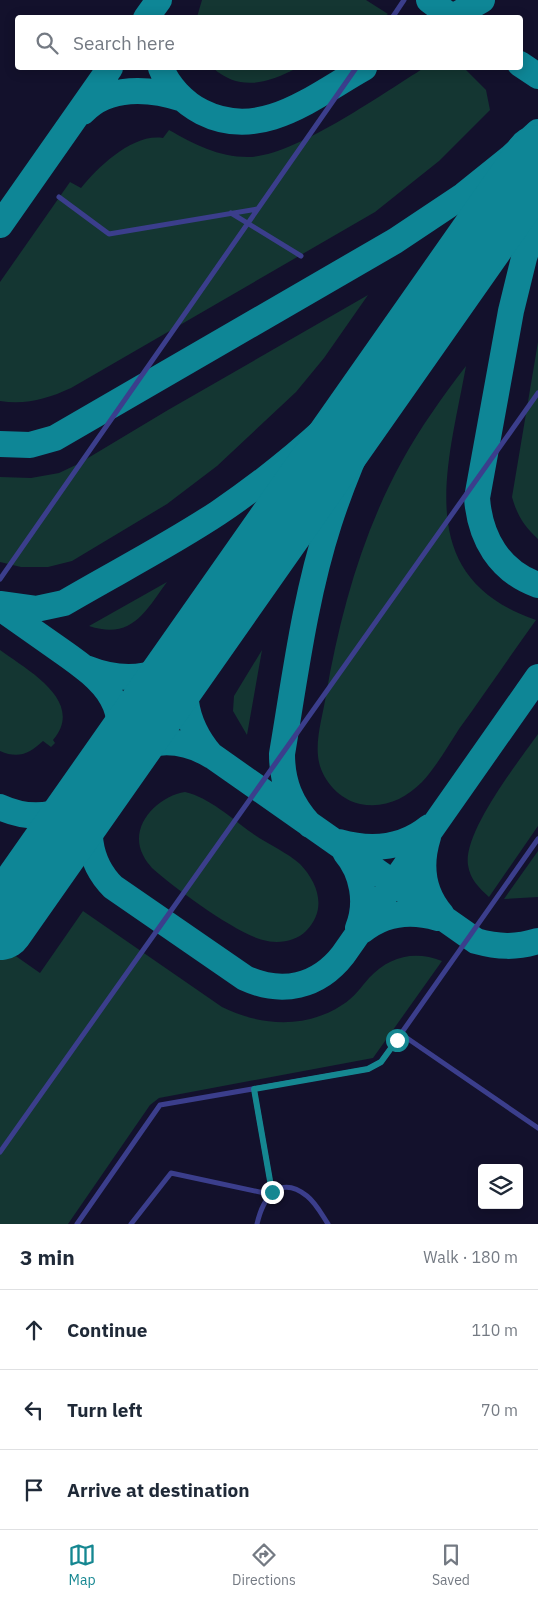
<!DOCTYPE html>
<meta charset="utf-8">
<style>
:root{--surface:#fff;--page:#f2f2f3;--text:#1f2937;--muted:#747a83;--line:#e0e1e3;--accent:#158791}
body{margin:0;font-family:"IBM Plex Sans",sans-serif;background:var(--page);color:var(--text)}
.controls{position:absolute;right:15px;bottom:15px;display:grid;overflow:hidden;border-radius:5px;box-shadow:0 2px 12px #0003}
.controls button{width:45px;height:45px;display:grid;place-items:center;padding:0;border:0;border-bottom:1px solid var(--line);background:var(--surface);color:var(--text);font:25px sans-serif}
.stop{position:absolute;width:15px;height:15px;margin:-11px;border:4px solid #158791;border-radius:50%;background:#fff}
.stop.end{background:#158791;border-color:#fff;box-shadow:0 1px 5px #0008}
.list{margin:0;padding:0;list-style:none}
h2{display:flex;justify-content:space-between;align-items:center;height:65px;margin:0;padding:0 20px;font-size:21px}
h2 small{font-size:16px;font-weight:400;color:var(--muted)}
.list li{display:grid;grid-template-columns:32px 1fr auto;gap:15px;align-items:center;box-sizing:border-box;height:80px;padding:0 20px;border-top:1px solid var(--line)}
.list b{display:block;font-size:19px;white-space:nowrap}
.list em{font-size:16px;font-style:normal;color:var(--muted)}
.icon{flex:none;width:28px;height:28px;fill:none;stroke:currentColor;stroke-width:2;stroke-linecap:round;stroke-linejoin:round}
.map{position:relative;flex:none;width:538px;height:1224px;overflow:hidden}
.search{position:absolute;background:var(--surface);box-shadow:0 2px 12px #0003;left:15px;right:15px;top:15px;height:55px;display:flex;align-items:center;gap:12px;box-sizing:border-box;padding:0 18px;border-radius:5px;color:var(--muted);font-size:19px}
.sheet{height:305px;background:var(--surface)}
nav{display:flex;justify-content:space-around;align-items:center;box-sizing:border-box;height:70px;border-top:1px solid var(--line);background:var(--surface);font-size:14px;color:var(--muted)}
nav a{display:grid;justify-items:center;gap:2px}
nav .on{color:var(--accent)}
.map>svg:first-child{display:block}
.green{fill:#143632}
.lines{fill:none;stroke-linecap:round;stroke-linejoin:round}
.taxiway{stroke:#0e8696;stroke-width:26}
.runway{stroke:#0e8696;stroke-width:68}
.service{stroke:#3b3e8c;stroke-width:5}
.route{stroke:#158791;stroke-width:6}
</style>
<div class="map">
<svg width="538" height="1224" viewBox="0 0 538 1224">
<rect width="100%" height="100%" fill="#13112c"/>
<path class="green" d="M202,0H366L388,14L382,18L197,17Z
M213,68H297C268,83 240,92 213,68Z
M424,68H464L486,90L490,110L439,161L375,212L71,388C47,399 26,405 0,401V282L70,182L81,188C98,167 133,133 163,138L169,130C194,144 218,157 248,157C294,157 383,93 424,68Z
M368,295L324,358L296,392L217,466L167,504L72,561L48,567H21L0,562V477L31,478L59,473L78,464L168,410Z
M538,342V539C524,526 517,515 512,497Z
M466,366C448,466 410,577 536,620C510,656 485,693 459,729C448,746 436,767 422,782C405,799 384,809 360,804C338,799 320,778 318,756C316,736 323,715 326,695C340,614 362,534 402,461C420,428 443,396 466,366Z
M167,582C145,612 132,640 89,626Z
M0,650C27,670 86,701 53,740L55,743L51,747L43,741C29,754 18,759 0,751Z
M262,650L247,735L233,711L234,696Z
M538,734V826L489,897C479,888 470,879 468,865C463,832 519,761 538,734Z
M185,792C210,798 231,818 252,833C267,844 287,852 300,864C319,884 327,910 306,931C295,942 277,944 263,940C237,934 173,887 152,868C149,864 145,860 143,855C128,826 158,796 185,792Z
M538,851V897L504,899Z
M83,911L222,1007C260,1026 306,1029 342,1005C354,998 361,987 369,978C389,956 415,950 442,961L373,1058L159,1098L150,1105L68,1224H0V945L40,973Z"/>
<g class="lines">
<path class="taxiway" d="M429,0L453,18
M146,18L159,0
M451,18L482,0
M520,64L538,76
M161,68C168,86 184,103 202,112C261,142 314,96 364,68
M83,112C108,85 150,88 183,99
M531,169L538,162
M538,213L524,258L511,311L477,498C480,538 499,571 538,585
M0,225L110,68
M0,444L30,445L55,438L395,241L464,195L510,158L538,132
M0,604L36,609L64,603C115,573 168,546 218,513C280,471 336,423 386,367
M0,608C20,622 40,636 60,650C106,682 136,707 110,767
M197,645C177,683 183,722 211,755L476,941C498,947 516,948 538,941
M86,668C129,685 163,678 196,646
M110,767C140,738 177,735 212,756
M95,791C86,826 86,860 113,887L245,978C282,995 318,987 343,955L538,677
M0,807C35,823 67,815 95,791
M310,825C291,804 282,783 282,754C295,677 305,597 329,523C351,455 381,394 416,333
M428,837C419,866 422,892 442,915
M339,842C371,851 402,849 429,827
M345,852C363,873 368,903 358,928
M362,931C384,913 411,910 438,918"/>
<path class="runway" d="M0,926L538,159"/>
<path class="service" d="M392,18L404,0
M59,197L109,234L257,209
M231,213L301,256
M0,579L356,68
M401,1034L538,1128
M254,1089L272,1192
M0,1152L538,393
M77,1224L160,1105L368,1069L381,1062L538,839
M131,1224L171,1173L269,1194
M257,1224C263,1198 279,1174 307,1196C316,1203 322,1215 328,1224"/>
</g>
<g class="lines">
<path class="route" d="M272,1192L254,1089L368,1069L381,1062L397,1040"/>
</g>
</svg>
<div class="controls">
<button><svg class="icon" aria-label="layers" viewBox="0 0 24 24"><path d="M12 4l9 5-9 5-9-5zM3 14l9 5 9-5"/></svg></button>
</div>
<div class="stop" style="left:397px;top:1040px"></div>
<div class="stop end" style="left:272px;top:1192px"></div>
<div class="search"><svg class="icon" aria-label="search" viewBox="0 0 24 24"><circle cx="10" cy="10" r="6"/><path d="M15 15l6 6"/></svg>Search here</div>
</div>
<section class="sheet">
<h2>3 min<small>Walk · 180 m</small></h2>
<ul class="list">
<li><svg class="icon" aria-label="ahead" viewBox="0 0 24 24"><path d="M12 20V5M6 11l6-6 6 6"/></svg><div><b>Continue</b></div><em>110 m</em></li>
<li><svg class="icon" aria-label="left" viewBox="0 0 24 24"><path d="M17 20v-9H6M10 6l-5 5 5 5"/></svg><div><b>Turn left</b></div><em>70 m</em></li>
<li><svg class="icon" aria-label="arrive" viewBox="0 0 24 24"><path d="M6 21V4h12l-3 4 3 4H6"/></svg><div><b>Arrive at destination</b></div></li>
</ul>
</section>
<nav>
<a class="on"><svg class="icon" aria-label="map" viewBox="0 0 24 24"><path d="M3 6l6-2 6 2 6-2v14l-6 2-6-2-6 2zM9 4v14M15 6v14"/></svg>Map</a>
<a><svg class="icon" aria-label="directions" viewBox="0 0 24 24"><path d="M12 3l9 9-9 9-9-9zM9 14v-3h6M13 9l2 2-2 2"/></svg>Directions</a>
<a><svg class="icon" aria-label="saved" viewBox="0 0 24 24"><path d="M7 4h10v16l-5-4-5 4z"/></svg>Saved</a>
</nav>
